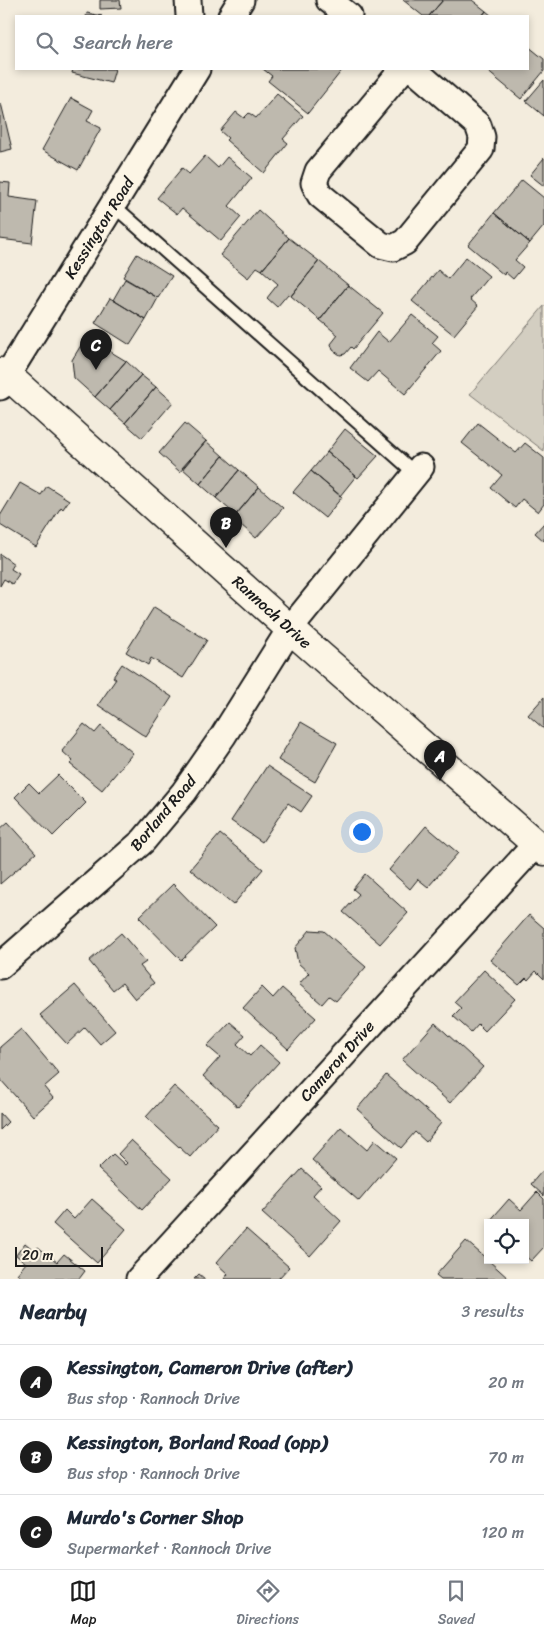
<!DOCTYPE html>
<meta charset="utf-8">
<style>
:root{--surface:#fff;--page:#f2f2f3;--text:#1f2937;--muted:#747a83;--line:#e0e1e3;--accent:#1c1c1c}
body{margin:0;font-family:Sriracha,sans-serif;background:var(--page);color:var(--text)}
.controls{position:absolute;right:15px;bottom:15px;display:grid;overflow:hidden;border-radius:0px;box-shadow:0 2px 8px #0003}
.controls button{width:45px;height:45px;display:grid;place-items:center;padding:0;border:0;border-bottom:1px solid var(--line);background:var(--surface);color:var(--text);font:25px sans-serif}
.scale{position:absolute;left:15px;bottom:12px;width:88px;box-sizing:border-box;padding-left:5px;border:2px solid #1c1c1c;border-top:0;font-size:14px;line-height:18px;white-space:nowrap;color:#1c1c1c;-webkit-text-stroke:4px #fcf5e5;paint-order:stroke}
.you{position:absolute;left:361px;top:831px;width:18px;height:18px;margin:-12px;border:4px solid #fff;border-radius:50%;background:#1a73e8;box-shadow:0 0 0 8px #1a73e833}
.badge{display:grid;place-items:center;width:32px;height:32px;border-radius:50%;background:var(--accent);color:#fff;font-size:16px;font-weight:700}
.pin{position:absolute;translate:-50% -41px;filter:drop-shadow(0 1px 2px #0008)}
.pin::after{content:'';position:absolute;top:26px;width:18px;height:15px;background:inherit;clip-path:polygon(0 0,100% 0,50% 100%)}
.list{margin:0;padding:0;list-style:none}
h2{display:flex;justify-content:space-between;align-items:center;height:65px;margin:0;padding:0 20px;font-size:21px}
h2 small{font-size:16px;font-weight:400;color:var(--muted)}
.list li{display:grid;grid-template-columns:32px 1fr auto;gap:15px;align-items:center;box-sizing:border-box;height:75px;padding:0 20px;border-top:1px solid var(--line)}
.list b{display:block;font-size:19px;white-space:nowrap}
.list p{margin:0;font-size:16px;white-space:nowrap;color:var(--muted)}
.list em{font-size:16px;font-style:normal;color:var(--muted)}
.icon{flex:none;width:28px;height:28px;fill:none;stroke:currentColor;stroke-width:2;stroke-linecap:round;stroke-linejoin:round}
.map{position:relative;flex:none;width:544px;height:1279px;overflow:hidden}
.search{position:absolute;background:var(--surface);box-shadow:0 2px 8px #0003;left:15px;right:15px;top:15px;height:55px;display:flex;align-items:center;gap:12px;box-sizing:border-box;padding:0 18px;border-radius:0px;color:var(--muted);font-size:19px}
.sheet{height:290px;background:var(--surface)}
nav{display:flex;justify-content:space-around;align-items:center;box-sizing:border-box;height:70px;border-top:1px solid var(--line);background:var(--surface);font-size:14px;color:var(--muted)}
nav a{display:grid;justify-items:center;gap:2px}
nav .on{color:var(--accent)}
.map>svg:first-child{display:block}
.green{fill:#d3cec1;stroke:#78756e}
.building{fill:#beb9ae;stroke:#1c1c1c}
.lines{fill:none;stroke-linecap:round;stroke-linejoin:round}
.service-casing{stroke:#1c1c1c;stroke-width:16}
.minor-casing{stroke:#1c1c1c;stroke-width:29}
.tertiary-casing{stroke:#1c1c1c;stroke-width:31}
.service{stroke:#fcf5e5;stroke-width:12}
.minor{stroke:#fcf5e5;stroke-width:25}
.tertiary{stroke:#fcf5e5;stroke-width:28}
.labels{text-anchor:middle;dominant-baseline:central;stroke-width:4;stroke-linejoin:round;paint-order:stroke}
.street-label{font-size:16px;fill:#1c1c1c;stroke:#fcf5e5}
</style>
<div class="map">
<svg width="544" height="1279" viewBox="0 0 544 1279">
<rect width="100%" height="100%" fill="#f3ecdd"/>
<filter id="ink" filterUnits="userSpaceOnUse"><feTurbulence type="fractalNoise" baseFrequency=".02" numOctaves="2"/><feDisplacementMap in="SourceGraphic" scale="10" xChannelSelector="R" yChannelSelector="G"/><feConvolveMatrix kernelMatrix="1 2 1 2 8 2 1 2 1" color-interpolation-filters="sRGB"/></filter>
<g filter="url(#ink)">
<path class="green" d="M544,306V451L470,394Z"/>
<path class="building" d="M100,0H120L121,8L100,9Z
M403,0H443L429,16H423Z
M443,0H472L486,11L482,16H429Z
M486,11L492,16H482Z
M87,13L102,16H86Z
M528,46L544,59V71L521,99L486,70L488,69H528Z
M73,69H115L111,83L72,73Z
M263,69H343L308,113L268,81L272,76Z
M544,80V116L526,101Z
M277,94L303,116L283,139L288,143L264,173L226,140L228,138L220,131L236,112L244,118L249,113L256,118Z
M71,98L93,110L87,121L101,128L78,170L42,150Z
M1,103L12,149L0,152V104Z
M205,156L218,168L227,157L252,178L229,206L241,217L221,241L182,208L177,214L157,198L182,168L189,174Z
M544,158V186L530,175Z
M522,180L544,198V226L530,243L494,213Z
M0,182L10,183L9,197L37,201L32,243L0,239Z
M258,210L289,238L262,270L257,267L248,278L220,255Z
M494,213L530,243L515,260L523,267L513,279L505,272L504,275L468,245Z
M289,238L319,261L291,296L288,294L277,307L267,298L278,284L262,270Z
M137,254L172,276L158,298L123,277Z
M466,257L489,276L470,299L478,306L454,335L412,301L438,270L448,279Z
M319,261L348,285L320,320L291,296Z
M125,279L158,298L146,320L113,300Z
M348,285L383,313L353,349L351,347L345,354L340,355L333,350L331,344L338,335L320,320Z
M110,298L146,320L130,345L95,323Z
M412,315L438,336L432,343L441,351L405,394L378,371L368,382L350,368L377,332L389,342Z
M86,337L126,361L95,397L74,378L72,360Z
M126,361L141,375L110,410L95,397Z
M141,375L156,387L125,423L110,410Z
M156,387L173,402L142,438L125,423Z
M185,423L206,441L180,472L159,453Z
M478,423L516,453L525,443L544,458V504L538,512L522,499L515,508L491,488L502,475L462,443Z
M345,429L378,456L358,478L327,452Z
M206,441L223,456L200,484L182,468Z
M327,452L356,476L340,496L311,471Z
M223,456L239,470L216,498L200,484Z
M239,470L259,487L236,515L216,498Z
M311,471L342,497L325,518L293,492Z
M20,483L41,495L47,486L69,500L63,509L61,507L36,547L0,525V516Z
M259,487L283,508L256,538L233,518Z
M544,523V541L535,533Z
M0,554L14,564L11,569L19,574L12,584L4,579L0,586Z
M154,607L207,640L183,678L151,658L148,665L126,652Z
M122,664L172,697L146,737L98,705L116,679L113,677Z
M544,697V729L528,715Z
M301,722L337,743L315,782L278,760Z
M84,724L95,733L101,726L133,753L102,790L70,764L73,761L62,751Z
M267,766L312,796L301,812L288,803L262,842L231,821Z
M58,775L86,803L53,836L15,797L29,783L39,793Z
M8,822L36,853L0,884V829Z
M426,826L458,853L428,887L418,879L410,889L389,870Z
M220,834L263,869L233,905L190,869Z
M365,874L408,913L380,944L343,912L359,894L353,889Z
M173,884L215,927L181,960L139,917Z
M529,915L544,928V979L536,971L528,980L526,978L519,985L490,960Z
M310,930L324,931L366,967L336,1001L329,996L322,1004L299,984L309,973L298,963L295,948Z
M121,933L146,962L140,966L154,983L135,999L122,983L113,990L89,961Z
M484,970L515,999L485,1031L478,1024L471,1032L453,1016L461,1008L454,1002Z
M75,985L115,1031L100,1044L85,1027L67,1044L40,1015Z
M262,987L273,998L282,988L316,1018L288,1049L243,1008Z
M230,1022L245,1035L237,1044L250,1056L260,1045L279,1062L238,1107L203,1076L220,1057L207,1046Z
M435,1023L483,1067L450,1103L402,1060Z
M21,1029L59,1074L44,1087L53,1098L33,1116L0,1079V1047Z
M386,1075L441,1123L426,1142L415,1132L401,1148L357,1109Z
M174,1086L218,1125L190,1157L146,1117Z
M0,1113L8,1122L0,1130Z
M341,1127L367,1150L375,1140L396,1158L359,1201L312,1160Z
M131,1140L172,1178L142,1210L98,1169L113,1154L125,1165L127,1163L118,1154Z
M302,1169L321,1186L313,1195L341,1221L310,1256L262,1213Z
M542,1171L544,1174V1196L531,1184Z
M537,1192L544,1199V1247L531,1261L525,1256V1223H488L509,1199L521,1210Z
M92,1199L126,1229L97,1263L53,1224L65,1210L74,1219Z
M246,1229L289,1267L278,1279H224L228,1274L216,1263Z
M466,1241L488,1260L509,1279H441L436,1275Z
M25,1243L35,1251L38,1247L57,1262L64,1254L85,1271L79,1279H23L17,1274L26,1263L16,1255Z
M199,1274L205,1279H194Z"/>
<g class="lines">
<defs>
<path id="service" d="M113,205L416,474"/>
<path id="minor" d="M188,0L189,16
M329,0L349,16
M231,16L241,0
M403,69L318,171L314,183L320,195L381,245L393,248L405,242L481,149L482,137L478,125L413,69
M0,387L197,69
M0,966L143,841L184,792L223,736L290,629L421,467
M139,1279L536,844"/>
<path id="tertiary" d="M0,372L7,375L290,629L544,851"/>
</defs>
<use href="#service" class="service-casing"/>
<use href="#minor" class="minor-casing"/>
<use href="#tertiary" class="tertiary-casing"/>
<use href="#service" class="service"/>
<use href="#minor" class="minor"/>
<use href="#tertiary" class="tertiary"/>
</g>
</g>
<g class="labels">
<g class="street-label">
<text transform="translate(99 228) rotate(-58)">Kessington Road</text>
<text transform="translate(272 612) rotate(42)">Rannoch Drive</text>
<text transform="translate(163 813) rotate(-50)">Borland Road</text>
<text transform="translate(337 1061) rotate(-48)">Cameron Drive</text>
</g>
</g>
</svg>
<div class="controls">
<button><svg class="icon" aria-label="locate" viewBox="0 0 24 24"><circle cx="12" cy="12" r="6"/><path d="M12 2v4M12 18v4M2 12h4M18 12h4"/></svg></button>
</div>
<div class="scale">20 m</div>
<div class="you"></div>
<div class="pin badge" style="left:440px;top:781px">A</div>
<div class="pin badge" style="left:226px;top:548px">B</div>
<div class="pin badge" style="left:96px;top:370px">C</div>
<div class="search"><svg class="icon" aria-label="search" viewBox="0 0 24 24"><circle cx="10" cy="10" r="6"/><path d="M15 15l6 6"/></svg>Search here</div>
</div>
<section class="sheet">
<h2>Nearby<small>3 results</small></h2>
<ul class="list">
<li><span class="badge">A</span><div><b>Kessington, Cameron Drive (after)</b><p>Bus stop · Rannoch Drive</p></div><em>20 m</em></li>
<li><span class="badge">B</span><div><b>Kessington, Borland Road (opp)</b><p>Bus stop · Rannoch Drive</p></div><em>70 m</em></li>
<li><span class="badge">C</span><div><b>Murdo's Corner Shop</b><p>Supermarket · Rannoch Drive</p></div><em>120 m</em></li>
</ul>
</section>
<nav>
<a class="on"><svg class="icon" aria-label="map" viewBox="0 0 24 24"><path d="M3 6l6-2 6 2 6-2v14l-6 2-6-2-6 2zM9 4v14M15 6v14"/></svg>Map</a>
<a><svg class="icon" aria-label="directions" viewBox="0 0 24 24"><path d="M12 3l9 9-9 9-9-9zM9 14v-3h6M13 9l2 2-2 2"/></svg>Directions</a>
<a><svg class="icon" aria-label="saved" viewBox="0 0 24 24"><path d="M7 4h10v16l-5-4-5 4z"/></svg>Saved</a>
</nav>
